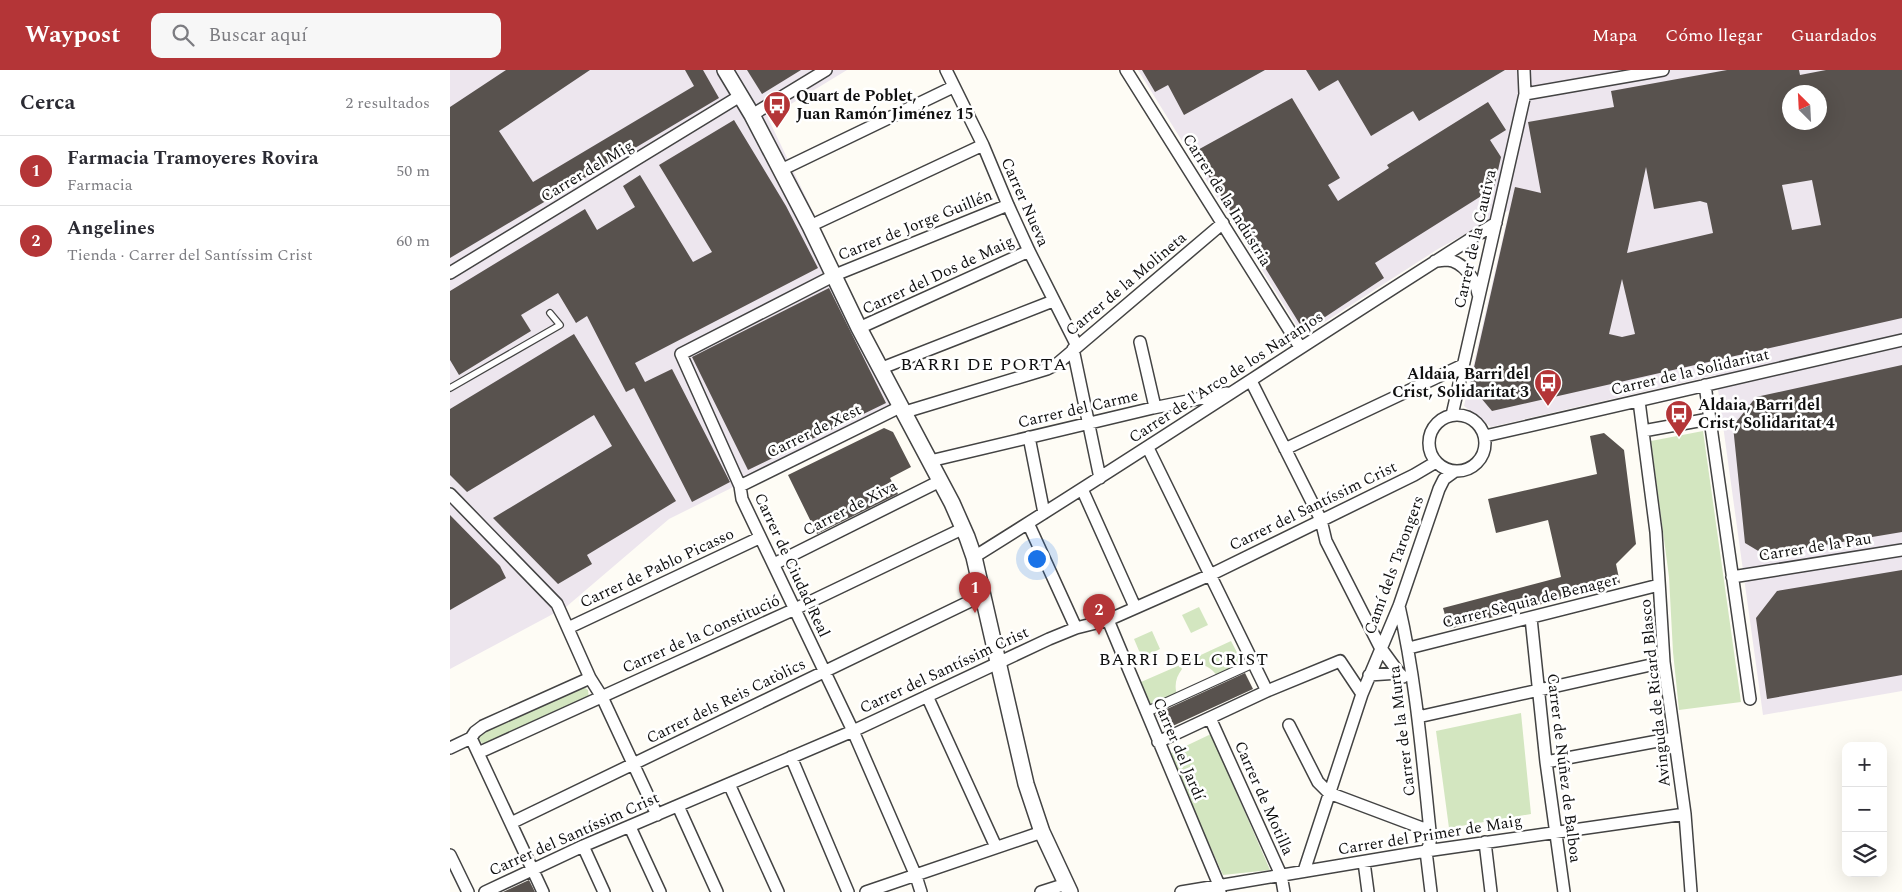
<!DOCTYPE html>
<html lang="es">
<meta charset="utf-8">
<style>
:root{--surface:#fff;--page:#f7f7f7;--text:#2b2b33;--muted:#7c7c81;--line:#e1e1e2;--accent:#b43537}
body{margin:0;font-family:Spectral,serif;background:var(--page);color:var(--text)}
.controls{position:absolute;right:15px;bottom:15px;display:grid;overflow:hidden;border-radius:10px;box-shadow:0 5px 20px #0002}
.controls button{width:45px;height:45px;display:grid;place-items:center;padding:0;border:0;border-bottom:1px solid var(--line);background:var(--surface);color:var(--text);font:25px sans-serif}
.compass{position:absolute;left:1332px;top:15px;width:45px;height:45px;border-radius:50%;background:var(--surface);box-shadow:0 5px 20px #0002;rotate:336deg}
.you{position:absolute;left:586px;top:488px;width:18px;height:18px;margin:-12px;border:4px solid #fff;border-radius:50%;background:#1a73e8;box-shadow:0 0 0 8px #1a73e833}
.badge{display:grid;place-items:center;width:32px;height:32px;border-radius:50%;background:var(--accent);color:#fff;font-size:16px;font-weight:700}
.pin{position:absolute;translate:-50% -41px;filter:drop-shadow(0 1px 2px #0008)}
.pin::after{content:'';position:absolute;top:26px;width:18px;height:15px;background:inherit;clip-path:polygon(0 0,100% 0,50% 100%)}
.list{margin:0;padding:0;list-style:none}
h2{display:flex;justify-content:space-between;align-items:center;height:65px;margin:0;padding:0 20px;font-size:21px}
h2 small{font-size:16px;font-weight:400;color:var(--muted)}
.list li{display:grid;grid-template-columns:32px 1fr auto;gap:15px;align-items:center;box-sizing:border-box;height:70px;padding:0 20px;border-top:1px solid var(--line)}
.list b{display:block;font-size:19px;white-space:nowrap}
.list p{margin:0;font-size:16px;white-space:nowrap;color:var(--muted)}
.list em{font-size:16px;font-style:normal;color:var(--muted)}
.icon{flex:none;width:28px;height:28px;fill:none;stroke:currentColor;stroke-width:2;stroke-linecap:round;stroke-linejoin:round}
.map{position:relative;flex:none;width:1452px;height:822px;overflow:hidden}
header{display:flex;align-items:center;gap:30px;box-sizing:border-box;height:70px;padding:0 25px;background:var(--accent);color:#fff}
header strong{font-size:24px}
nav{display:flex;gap:28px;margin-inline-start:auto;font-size:18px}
.search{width:350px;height:45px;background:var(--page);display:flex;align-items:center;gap:12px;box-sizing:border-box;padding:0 18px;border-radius:10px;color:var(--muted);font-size:19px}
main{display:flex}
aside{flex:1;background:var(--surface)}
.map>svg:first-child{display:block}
.industrial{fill:#ede6ee;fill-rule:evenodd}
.green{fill:#d3e6c0}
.building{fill:#58524e;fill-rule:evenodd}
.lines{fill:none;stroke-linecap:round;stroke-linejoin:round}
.service-casing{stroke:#434343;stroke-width:8}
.pedestrian-casing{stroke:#434343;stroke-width:11}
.minor-casing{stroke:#434343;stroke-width:14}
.tertiary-casing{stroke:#434343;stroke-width:18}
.service{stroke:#fff;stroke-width:5.5}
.pedestrian{stroke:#fff;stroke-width:9}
.minor{stroke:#fff;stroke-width:11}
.tertiary{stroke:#fff;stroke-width:15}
.labels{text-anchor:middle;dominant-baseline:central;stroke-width:5;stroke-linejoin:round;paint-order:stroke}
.poi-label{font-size:16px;font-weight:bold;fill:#101010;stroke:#fff;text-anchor:start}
.street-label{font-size:16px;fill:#101010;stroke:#fff}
.neighbourhood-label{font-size:18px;letter-spacing:1px;fill:#101010;stroke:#fff}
</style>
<header>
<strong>Waypost</strong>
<div class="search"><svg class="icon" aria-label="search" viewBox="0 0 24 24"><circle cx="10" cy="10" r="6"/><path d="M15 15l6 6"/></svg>Buscar aquí</div>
<nav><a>Mapa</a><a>Cómo llegar</a><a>Guardados</a></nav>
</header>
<main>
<aside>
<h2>Cerca<small>2 resultados</small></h2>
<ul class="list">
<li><span class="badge">1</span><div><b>Farmacia Tramoyeres Rovira</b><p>Farmacia</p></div><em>50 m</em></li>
<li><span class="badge">2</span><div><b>Angelines</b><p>Tienda · Carrer del Santíssim Crist</p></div><em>60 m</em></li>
</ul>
</aside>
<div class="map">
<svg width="1452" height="822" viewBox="0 0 1452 822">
<rect width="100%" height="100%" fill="#fefcf5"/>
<path class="industrial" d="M0,0H397L318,48L454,332L219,449L116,537L0,599Z
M688,0H1452V621L1313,645L1266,305L1041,357L1014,336L1059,140L988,179L853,266ZM1340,22H1370V52H1340Z"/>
<path class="green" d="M1253,361L1291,632L1229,640L1223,582L1219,507L1201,371Z
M749,537L758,555L741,563L732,545Z
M702,561L710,579L692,588L684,569Z
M781,571L793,594L767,606C761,597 752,593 741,594L740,590Z
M730,595L732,599C726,607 724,615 727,625L701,636L691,612Z
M131,615L138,620L139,628L34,675L29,670L30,662Z
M1071,643L1081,744L999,758L986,661Z
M761,664L820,800L773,805L719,684Z"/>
<path class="building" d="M56,0H140L49,61L83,112L244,16L235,0H253L269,28L0,188V37Z
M297,0H351L312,24Z
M692,0H815L734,45L718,15L705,22Z
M856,0H1055L969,51L963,41L921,66L888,10L869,21Z
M1277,0H1349L1350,5L1376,0H1452V248L1042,341L1020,315L1065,117L1091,123L1078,52L1164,37L1161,21ZM1340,22H1370V52H1340ZM1196,97L1204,139L1250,131L1257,133L1263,163L1177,183ZM1362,110L1371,155L1342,160L1332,115ZM1172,209L1185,264L1172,267L1159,264Z
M842,28L890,108L878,115L888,131L939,98L937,95L1038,32L1056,60L1040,70L1051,87L1044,118L925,193L934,208L854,261L744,82Z
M284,50L336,136L368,198L185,293L195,312L222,299L280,412L242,432L184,318L176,322L137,246L126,253L108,223L71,245L81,261L9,305L0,290V221L135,139L147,160L185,137L173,116L190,105L243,192L262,182L209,95Z
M379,218L436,333L298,400L242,287Z
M124,264L226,431L137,485L142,494L108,514L43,448L162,376L144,345L17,422L0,405V339Z
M1452,295V462L1315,485L1295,473L1283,356L1306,327Z
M434,358L443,362L461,397L440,408L448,424L367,464L338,405Z
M1154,363L1174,380L1186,474L1166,494L1170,513L999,559L993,538L1111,507L1098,450L1046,463L1038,429L1147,404L1140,366Z
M0,445L50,496L56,508L0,540Z
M1452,500V605L1317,629L1306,548L1327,521Z
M795,603L803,619L714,660L706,644Z
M79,810L85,822H53Z"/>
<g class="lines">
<defs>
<path id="service" d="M0,318L110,255L100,243"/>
<path id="pedestrian" d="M696,642L803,593"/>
<path id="minor" d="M496,0L533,75L558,135L579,181L627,276
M676,0L850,277
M1075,24L1213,0
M302,45L376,0
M331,100L503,17
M360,156L533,75
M985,191C989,191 993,190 997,190C1013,191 1026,210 1028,224
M0,203L290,26
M409,258L579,181
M690,272L705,337
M623,279L650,408
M432,298L603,231
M801,311L871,450L876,471L930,577L949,603
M1255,315L1300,629
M1189,331L1206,462L1214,592L1235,744L1241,822
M455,342L597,299L607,294L773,153
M979 373a28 28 0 1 1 56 0a28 28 0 1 1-56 0Z
M1002,345L1075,24L1074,0
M1193,361L1259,349
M1035,366L1452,270
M579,367L594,443
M698,378L817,621
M835,379L1013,295
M480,391L703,338L777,323
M290,416L452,336
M632,419L685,537
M0,424L107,534L140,608L152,627L207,745
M578,453L626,558
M524,487C699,378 871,263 1046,153
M324,494L490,411
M1282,507L1452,480
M949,536C966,610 972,686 980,761V774L976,781L981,822
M1081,548L1096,692L1114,822
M658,550L769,815L770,822
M118,558L309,468
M959,578L1209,515
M919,605L949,603L953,607
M477,626L546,777
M968,647L1214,592
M760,648L831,805L834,822
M839,655L868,712L879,723L980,761
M21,668L93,822
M708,672L817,621L890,591L912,624
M0,678L21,668L25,662L33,656L140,608
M28,683L345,539L514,458
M341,687L398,822
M1096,692L1224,668
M279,714L328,822
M228,736L267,822
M61,753L533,525
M180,757L210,822
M1035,772L1041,822
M133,776L154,822
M0,785L18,822
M914,792L918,822
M854,801L912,624L949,536L989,419L994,409L1005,401
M35,822L133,776L403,661L599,569L626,558L658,550L760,505L964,405L986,392
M416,822L592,762
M471,822L466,806L403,661L292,429L290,416L231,284L385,205L558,135
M591,822L616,814
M731,822L976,781L1235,744"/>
<path id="tertiary" d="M275,0L302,45L360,156L409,258L502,433L517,467L524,487L576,714L592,762L620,822"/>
</defs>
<use href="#service" class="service-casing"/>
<use href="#pedestrian" class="pedestrian-casing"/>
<use href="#minor" class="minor-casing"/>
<use href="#tertiary" class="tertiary-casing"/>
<use href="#service" class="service"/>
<use href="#pedestrian" class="pedestrian"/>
<use href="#minor" class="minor"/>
<use href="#tertiary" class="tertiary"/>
</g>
<defs>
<symbol id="bus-pin" viewBox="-11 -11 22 30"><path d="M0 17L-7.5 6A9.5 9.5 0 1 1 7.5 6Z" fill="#b43537" stroke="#fff"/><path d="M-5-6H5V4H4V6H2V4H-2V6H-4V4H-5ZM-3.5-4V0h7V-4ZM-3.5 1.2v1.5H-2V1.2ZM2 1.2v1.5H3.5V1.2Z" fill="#fff"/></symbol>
</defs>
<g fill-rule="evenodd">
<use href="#bus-pin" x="311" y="19" width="32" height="43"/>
<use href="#bus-pin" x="1082" y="297" width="32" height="43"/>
<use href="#bus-pin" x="1213" y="328" width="32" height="43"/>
</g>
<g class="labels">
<g class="poi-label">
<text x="346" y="26">Quart de Poblet,<tspan x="346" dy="18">Juan Ramón Jiménez 15</tspan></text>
<text x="1079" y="304" text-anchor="end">Aldaia, Barri del<tspan x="1079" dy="18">Crist, Solidaritat 3</tspan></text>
<text x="1248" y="335">Aldaia, Barri del<tspan x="1248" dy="18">Crist, Solidaritat 4</tspan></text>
</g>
<g class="street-label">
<text transform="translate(137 101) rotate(-31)">Carrer del Mig</text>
<text transform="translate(777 130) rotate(58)">Carrer de la Indústria</text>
<text transform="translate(575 132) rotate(66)">Carrer Nueva</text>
<text transform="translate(465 155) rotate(-22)">Carrer de Jorge Guillén</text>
<text transform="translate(1025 169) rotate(-77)">Carrer de la Cautiva</text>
<text transform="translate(488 205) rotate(-25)">Carrer del Dos de Maig</text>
<text transform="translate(676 214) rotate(-40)">Carrer de la Molineta</text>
<text transform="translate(1240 302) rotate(-13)">Carrer de la Solidaritat</text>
<text transform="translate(776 307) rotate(-33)">Carrer de l'Arco de los Naranjos</text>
<text transform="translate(628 339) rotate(-13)">Carrer del Carme</text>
<text transform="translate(364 361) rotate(-26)">Carrer de Xest</text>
<text transform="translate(863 436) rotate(-26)">Carrer del Santíssim Crist</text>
<text transform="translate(400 438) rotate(-27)">Carrer de Xiva</text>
<text transform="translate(1365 477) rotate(-9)">Carrer de la Pau</text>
<text transform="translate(342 495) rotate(65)">Carrer de Ciudad Real</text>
<text transform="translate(944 495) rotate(-70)">Camí dels Tarongers</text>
<text transform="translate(207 498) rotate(-25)">Carrer de Pablo Picasso</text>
<text transform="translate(1080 531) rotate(-14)">Carrer Sèquia de Benager</text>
<text transform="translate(251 564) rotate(-24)">Carrer de la Constitució</text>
<text transform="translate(494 600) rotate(-25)">Carrer del Santíssim Crist</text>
<text transform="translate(1205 623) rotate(-96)">Avinguda de Ricard Blasco</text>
<text transform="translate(276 631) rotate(-26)">Carrer dels Reis Catòlics</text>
<text transform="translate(952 661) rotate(-97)">Carrer de la Murta</text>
<text transform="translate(729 679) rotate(67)">Carrer del Jardí</text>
<text transform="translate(1114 698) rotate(83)">Carrer de Núñez de Balboa</text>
<text transform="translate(814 728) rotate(66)">Carrer de Motilla</text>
<text transform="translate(124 764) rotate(-24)">Carrer del Santíssim Crist</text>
<text transform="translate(980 765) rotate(-9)">Carrer del Primer de Maig</text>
</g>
<g class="neighbourhood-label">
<text x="534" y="294">BARRI DE PORTA</text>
<text x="734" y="589">BARRI DEL CRIST</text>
</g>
</g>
</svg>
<div class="controls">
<button>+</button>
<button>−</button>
<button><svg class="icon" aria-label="layers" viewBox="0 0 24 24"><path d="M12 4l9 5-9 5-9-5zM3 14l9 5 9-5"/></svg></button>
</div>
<svg class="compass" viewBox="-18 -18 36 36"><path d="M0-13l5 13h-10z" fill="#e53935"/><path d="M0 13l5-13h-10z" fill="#7c7c81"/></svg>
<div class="you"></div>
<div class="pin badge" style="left:525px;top:543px">1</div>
<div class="pin badge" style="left:649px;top:565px">2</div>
</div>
</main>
